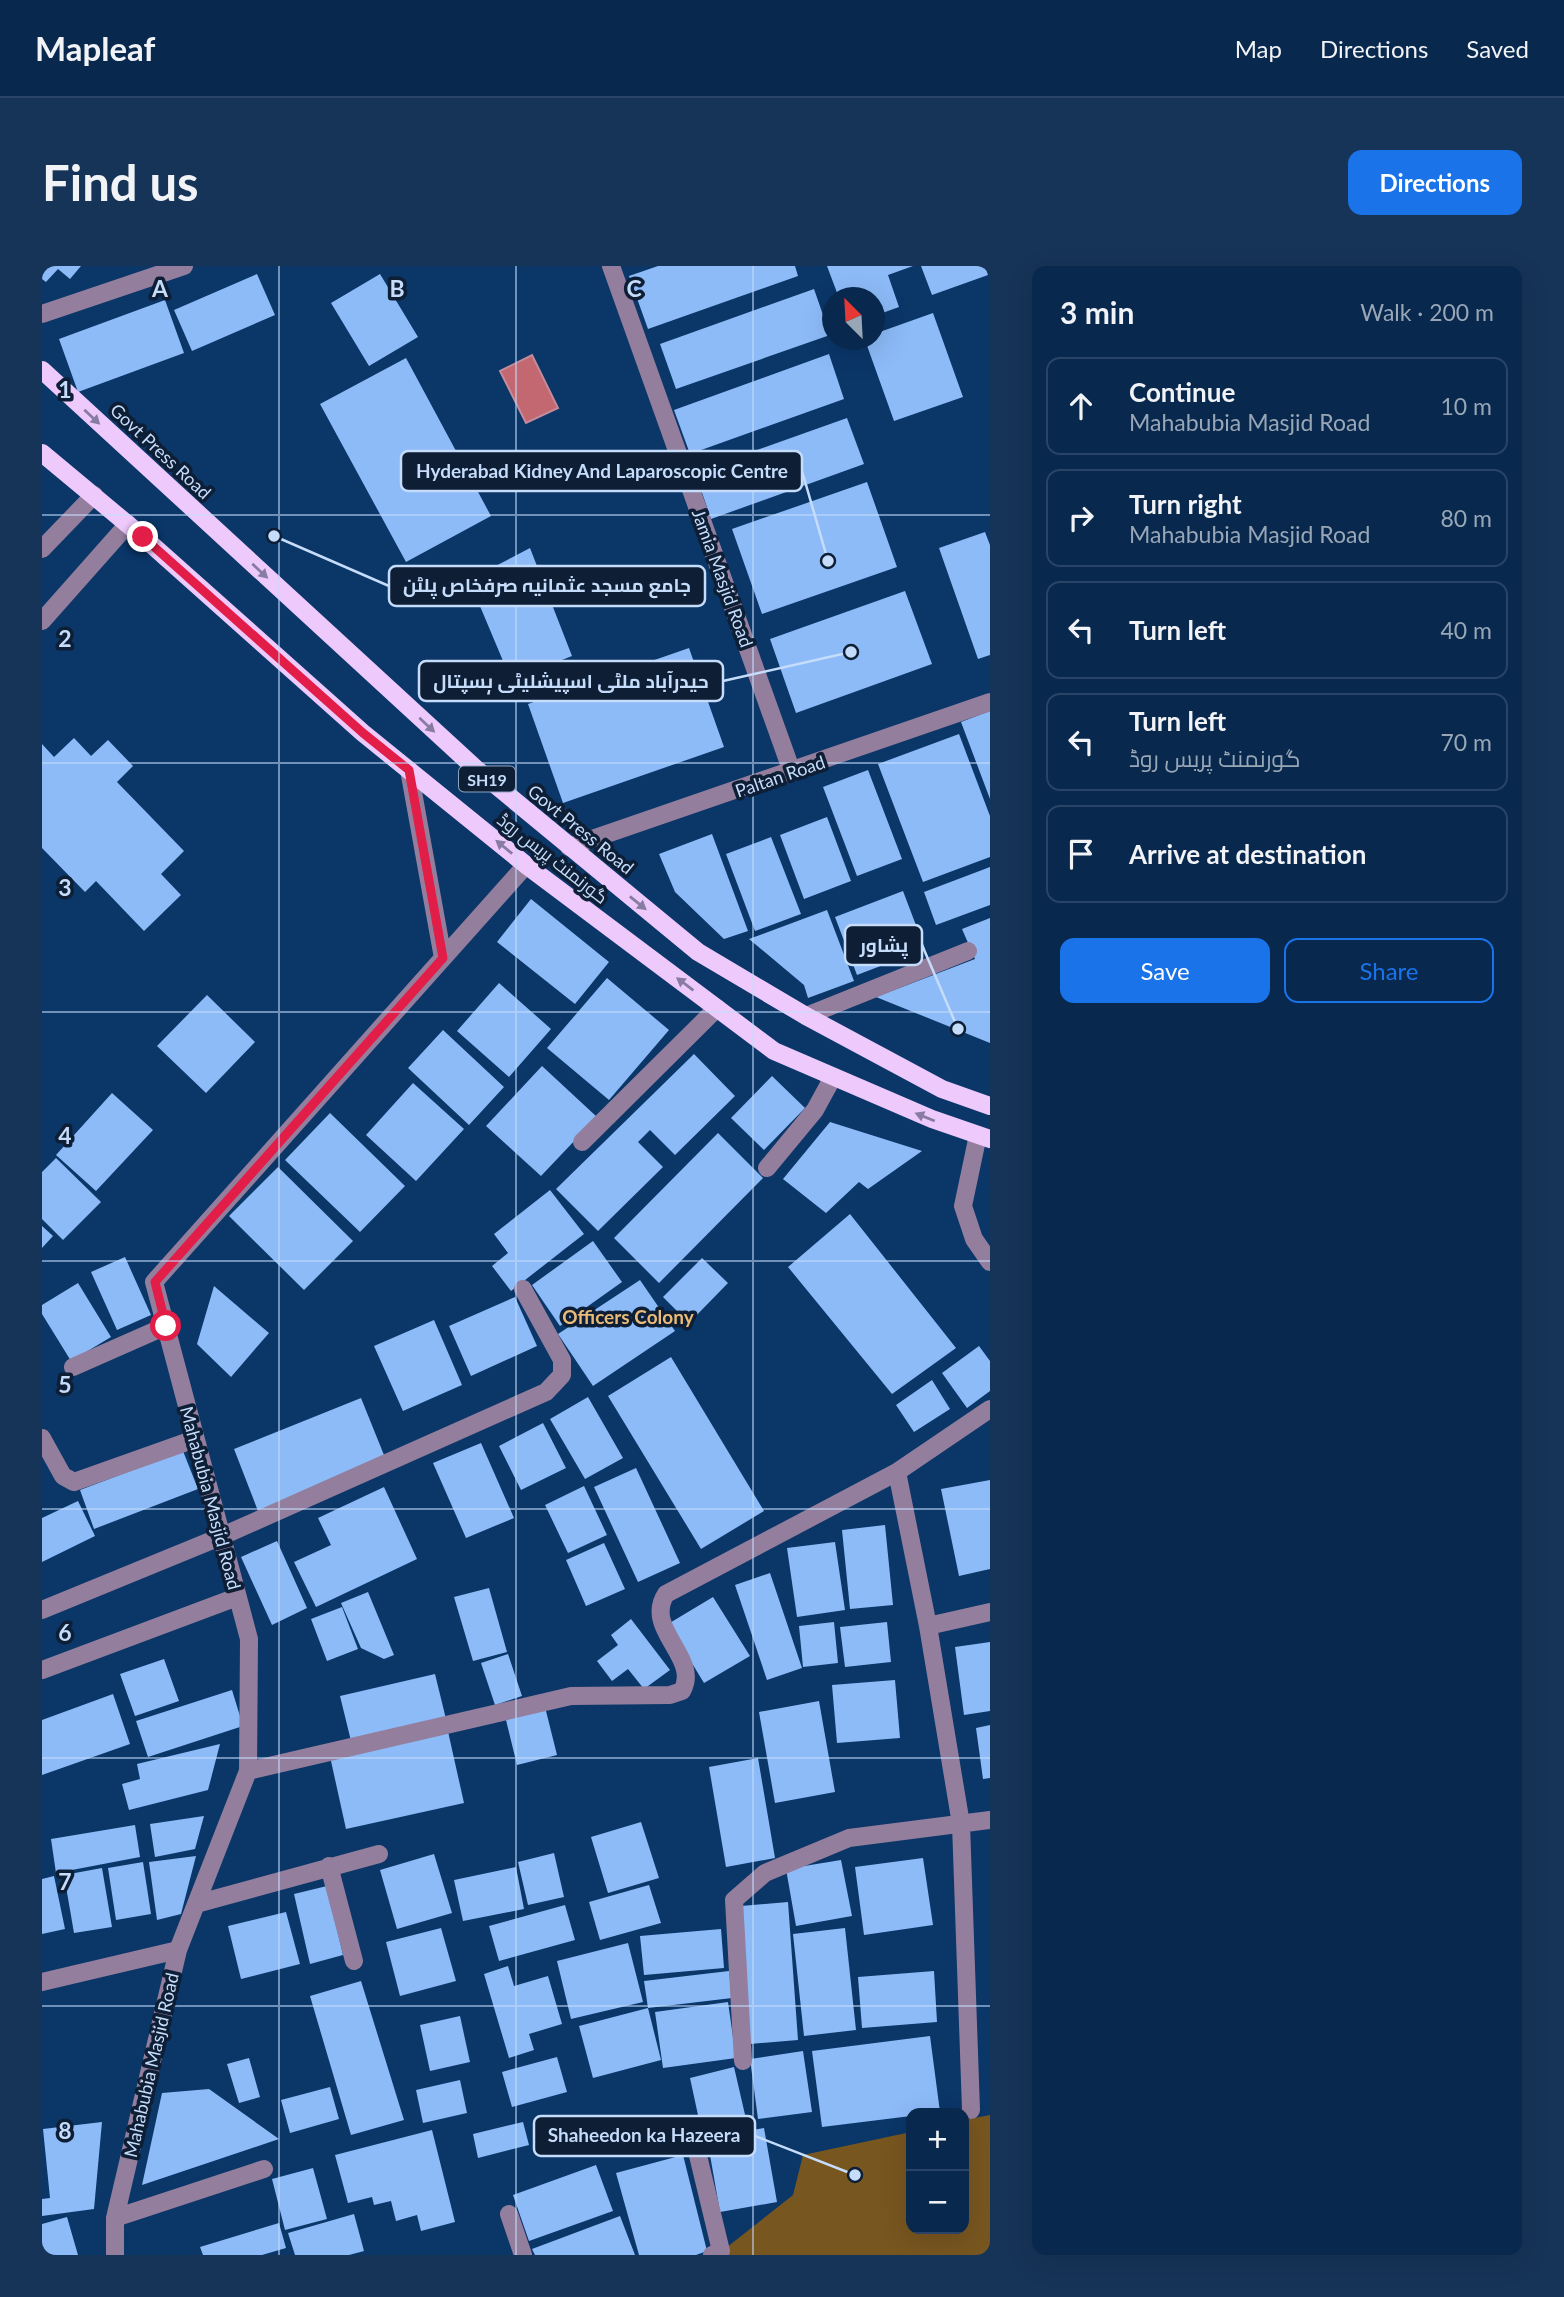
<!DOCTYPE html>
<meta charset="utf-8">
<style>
:root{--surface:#08284e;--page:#163458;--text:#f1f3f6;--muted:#98a6b6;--line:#294466;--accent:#1a73e8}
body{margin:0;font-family:Lato,Cairo,sans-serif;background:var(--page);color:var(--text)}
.controls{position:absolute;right:21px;bottom:21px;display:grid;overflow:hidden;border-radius:14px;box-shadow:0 7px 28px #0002}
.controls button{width:63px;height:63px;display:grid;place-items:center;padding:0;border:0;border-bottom:2px solid var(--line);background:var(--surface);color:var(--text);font:35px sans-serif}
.compass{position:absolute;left:780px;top:21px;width:63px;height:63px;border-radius:50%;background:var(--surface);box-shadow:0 7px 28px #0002;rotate:336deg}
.stop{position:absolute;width:21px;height:21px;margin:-16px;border:5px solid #e11d48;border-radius:50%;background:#fff}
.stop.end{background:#e11d48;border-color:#fff;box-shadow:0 2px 7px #0008}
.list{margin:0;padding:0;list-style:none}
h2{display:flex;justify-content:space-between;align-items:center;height:91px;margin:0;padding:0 28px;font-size:30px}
h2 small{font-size:23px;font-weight:400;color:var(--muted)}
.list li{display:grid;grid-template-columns:46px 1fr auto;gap:21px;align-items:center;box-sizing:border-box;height:98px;margin:0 14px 14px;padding:0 14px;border:2px solid var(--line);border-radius:14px}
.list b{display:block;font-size:26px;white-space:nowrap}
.list p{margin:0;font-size:23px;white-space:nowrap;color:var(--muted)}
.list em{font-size:23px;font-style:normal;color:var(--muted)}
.actions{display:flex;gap:14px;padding:21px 28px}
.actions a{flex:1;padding:16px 0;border:2px solid var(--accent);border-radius:14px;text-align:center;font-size:24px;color:var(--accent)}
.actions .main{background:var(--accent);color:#fff}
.icon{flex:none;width:38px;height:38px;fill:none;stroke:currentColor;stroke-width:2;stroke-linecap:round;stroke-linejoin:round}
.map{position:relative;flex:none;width:948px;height:1989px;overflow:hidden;border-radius:14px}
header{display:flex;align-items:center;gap:42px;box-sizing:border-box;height:98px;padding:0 35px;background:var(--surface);border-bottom:2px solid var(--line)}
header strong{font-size:33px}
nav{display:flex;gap:38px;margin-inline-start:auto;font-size:24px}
.intro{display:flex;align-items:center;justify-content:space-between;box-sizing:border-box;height:168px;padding:0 42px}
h1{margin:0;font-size:49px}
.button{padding:18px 32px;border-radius:14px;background:var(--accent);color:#fff;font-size:24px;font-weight:700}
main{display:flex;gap:42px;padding:0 42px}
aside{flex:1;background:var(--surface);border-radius:14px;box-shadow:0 7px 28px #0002}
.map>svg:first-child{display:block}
.green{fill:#78561f}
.water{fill:#c36870;stroke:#c48b9a;stroke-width:2}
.building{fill:#8dbbf8}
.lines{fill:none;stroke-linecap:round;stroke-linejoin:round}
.minor{stroke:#947e9d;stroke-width:18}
.major{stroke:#edc9fc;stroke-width:18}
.oneway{fill:#887ca2}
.route{stroke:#e11d48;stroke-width:9}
.grid{fill:none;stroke:#c5dcfb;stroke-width:2;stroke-opacity:0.55}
.labels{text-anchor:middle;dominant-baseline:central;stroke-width:7;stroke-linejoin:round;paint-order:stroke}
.shield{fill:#0d1e35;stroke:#8ea3c0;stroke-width:2}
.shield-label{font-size:16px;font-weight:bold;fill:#c5dcfb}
.street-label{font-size:18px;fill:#c5dcfb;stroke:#0d1e35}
.neighbourhood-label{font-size:19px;font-weight:bold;fill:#eabb79;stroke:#0d1e35}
.grid-label{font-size:23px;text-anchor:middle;font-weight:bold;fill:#c5dcfb;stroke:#0d1e35;stroke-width:7;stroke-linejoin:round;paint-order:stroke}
.leader{fill:none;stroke:#c5dcfb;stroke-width:2.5}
.callout-dot{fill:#c5dcfb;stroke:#0d1e35;stroke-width:2.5}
.callout{fill:#0d1e35;stroke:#c5dcfb;stroke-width:2.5}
.callout-label{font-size:19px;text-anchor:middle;font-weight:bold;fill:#c5dcfb}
</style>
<header>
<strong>Mapleaf</strong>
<nav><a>Map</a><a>Directions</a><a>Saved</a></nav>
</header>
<div class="intro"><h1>Find us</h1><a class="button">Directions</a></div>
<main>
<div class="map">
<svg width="948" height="1989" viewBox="0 0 948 1989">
<rect width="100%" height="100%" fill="#0a3668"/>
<path class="green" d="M948,1849V1989H675L751,1929L761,1889L869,1866V1963H922V1854Z"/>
<path class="water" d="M490,89L516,142L484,157L458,105Z"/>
<path class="building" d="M0,0H39L28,13L16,3L4,16L0,13Z
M616,0H753L756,10L606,63L587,10Z
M785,0H871L846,9L857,41L832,50V32H797Z
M879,0H943L946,9L890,29Z
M215,8L233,49L150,85L132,44Z
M338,8L376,71L327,100L289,37Z
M772,23L788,69L634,123L618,78Z
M123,34L142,87L36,126L17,73Z
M891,47L921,131L852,155L823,74H832V68Z
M787,88L802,133L648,188L632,144Z
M364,92L449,250L364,296L278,138Z
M805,152L822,198L669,253L653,206Z
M825,216L855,301L720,348L690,263Z
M943,266L948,279V389L936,393L897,282Z
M488,282L530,390L469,414L427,314Z
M863,325L890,398L754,447L728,373Z
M647,382L682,481L521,537L486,438Z
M948,445V533L919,456Z
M917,468L948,550V591L881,616L836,498Z
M32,472L49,490L66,474L91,500L75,516L142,585L119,608L139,629L102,665L54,615L43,626L0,582V478L12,491Z
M826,504L860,593L815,610L781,521Z
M785,551L809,615L762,633L738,569Z
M670,568L706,665L682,673L633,626L617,588Z
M729,571L759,648L713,665L684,588Z
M948,601V639L894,659L882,626Z
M861,625L883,683L815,709L793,651Z
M489,633L567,696L533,738L455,676Z
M785,644L812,715L766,732L762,719L707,673Z
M948,652V777L834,731L933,693L920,663Z
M565,712L627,764L567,834L505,782Z
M457,717L509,763L467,811L415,765Z
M165,729L213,776L164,827L115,780Z
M401,764L462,821L427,859L366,802Z
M652,788L693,830L633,889L608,864L596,876L621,901L556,965L514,923Z
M500,800L555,851L499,910L444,860Z
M730,810L763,842L722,884L689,852Z
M371,817L422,863L374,915L324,869Z
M70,827L111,864L54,925L14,889Z
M288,847L363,920L318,966L243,894Z
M788,856L880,885L826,923L817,916L784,947L741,913Z
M676,867L721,912L617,1017L572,972Z
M14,892L59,936L21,974L0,953V906Z
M236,901L311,975L262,1024L187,950Z
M508,924L542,968L469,1025L450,1000L466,987L452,968Z
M808,948L914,1082L850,1128L746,1001Z
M0,960L11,970L0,982Z
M551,975L580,1016L518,1060L490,1019Z
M83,991L109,1049L75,1064L49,1006Z
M660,992L686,1017L647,1057L621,1031Z
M598,1014L633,1065L551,1120L516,1068Z
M36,1017L69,1071L29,1095L0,1048V1039Z
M172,1020L227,1067L189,1111L155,1078Z
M473,1031L495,1080L429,1110L407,1060Z
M392,1054L420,1119L361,1145L332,1080Z
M937,1080L948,1095V1125L925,1142L900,1107Z
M629,1091L722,1245L659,1283L566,1130Z
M890,1114L908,1143L872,1166L854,1139Z
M546,1131L581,1192L543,1213L508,1153Z
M319,1132L344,1194L216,1245L192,1183Z
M501,1157L524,1202L479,1224L457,1180Z
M439,1177L472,1252L424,1272L391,1197Z
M141,1185L156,1223L52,1263L38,1224Z
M594,1202L638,1297L596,1316L552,1221Z
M948,1214V1303L917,1310L899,1223Z
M542,1220L565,1269L526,1287L503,1239Z
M342,1221L375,1293L274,1341L252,1296L289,1279L276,1252Z
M36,1235L53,1270L0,1296V1252Z
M843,1259L851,1339L808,1343L800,1264Z
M235,1275L265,1342L230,1359L199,1291Z
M793,1276L803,1344L755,1351L745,1282Z
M562,1277L583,1323L544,1340L524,1294Z
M728,1307L760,1402L725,1414L693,1319Z
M447,1322L465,1386L431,1395L412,1331Z
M326,1326L352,1389L342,1393L319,1382L299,1337Z
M671,1331L708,1390L662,1417L626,1358Z
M300,1341L316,1383L285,1395L269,1353Z
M589,1353L628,1404L602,1423L586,1403L570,1415L555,1395L576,1379L569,1369Z
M792,1356L796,1397L761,1401L757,1360Z
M845,1356L849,1396L803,1401L798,1361Z
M948,1376V1445L922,1449L913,1381Z
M466,1388L480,1430L453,1439L439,1397Z
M122,1393L137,1435L93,1450L78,1408Z
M393,1408L404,1453L309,1475L298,1430Z
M853,1414L858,1472L795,1477L790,1419Z
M190,1424L201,1460L106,1491L94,1455Z
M71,1428L88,1478L0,1509V1454Z
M777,1435L793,1526L733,1537L717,1446Z
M503,1441L515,1489L475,1499L463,1450Z
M948,1459V1512L941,1513L934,1462Z
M405,1461L422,1537L304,1563L287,1486Z
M178,1478L166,1524L87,1544L80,1518L98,1513L95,1498Z
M716,1492L733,1592L684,1601L667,1501Z
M162,1550L153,1583L113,1591L108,1558Z
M599,1556L617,1612L566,1627L549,1571Z
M93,1559L98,1591L14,1607L9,1573Z
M512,1587L522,1631L486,1639L476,1596Z
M392,1588L410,1647L355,1663L338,1604Z
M154,1590L139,1648L115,1654L107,1596Z
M881,1592L891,1659L822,1669L813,1601Z
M799,1594L810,1650L754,1660L744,1603Z
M101,1596L109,1648L74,1654L66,1602Z
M474,1601L482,1643L421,1655L412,1614Z
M60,1602L70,1661L32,1667L22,1609Z
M12,1610L23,1663L0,1668V1613Z
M607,1619L619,1657L558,1674L547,1636Z
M285,1620L301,1689L268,1698L252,1628Z
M746,1636L756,1774L708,1778L699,1640Z
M523,1639L533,1674L457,1695L447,1660Z
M244,1646L258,1698L199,1713L186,1660Z
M399,1662L414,1715L358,1730L344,1676Z
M803,1662L814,1764L762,1770L751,1668Z
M679,1663L682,1702L602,1709L598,1670Z
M586,1677L601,1736L529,1753L515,1695Z
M466,1700L472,1720L506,1710L520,1758L487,1768L492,1784L467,1792L442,1708Z
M687,1705L690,1732L606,1742L602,1715Z
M892,1705L895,1756L820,1762L816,1711Z
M319,1715L362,1854L309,1869L268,1730Z
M686,1736L694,1792L621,1802L613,1746Z
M606,1742L619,1794L551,1812L537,1760Z
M418,1750L428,1796L388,1805L378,1759Z
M888,1770L898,1846L869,1847V1850L780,1861L770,1785Z
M761,1785L770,1846L716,1853L708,1793Z
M515,1791L525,1826L470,1841L460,1806Z
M207,1792L218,1831L197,1837L185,1798Z
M692,1801L704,1853L659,1863L648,1812Z
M418,1814L425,1847L381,1857L374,1824Z
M288,1821L297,1853L248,1867L239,1834Z
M167,1823L237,1873L100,1919L120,1827Z
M60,1856L52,1943L0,1950V1933L8,1932L1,1863Z
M481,1856L487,1879L436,1892L431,1868Z
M722,1862L735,1936L678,1946L665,1872Z
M390,1864L413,1956L379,1965L375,1949L354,1955L349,1935L332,1939L330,1931L306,1937L293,1889Z
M641,1889L665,1985L654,1989H597L574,1907Z
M554,1899L571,1945L487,1975L471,1929Z
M271,1902L285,1953L243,1964L230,1913Z
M312,1948L322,1985L307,1989H253L246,1967Z
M578,1950L593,1989H493L490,1983Z
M25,1951L36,1989H0V1958Z
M237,1957L244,1982L220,1989H161L158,1981Z"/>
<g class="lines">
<path class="minor" d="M569,0L750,506
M0,48L142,0
M0,283L52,229
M0,355L86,258
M367,504L401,692
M527,581L948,436
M764,750L926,685
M936,869L921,940L932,973L948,996
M540,876L675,742
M725,902L773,844L791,811
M31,1101L124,1060
M0,1172L21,1210L32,1216L153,1173
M855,1206L886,1360L919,1558L929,1844
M0,1344L178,1271L504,1126L520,1109V1094L481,1023
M886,1360L948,1346
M0,1404L195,1331
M206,1505L529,1430L628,1429L640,1425C659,1392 601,1363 624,1328L855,1206L948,1143
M287,1600L312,1695
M154,1638L337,1588
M0,1716L136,1684
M701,1795L692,1634L723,1607L807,1572L948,1554
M652,1873L679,1985L670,1989
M467,1948L481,1989
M73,1952L222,1903
M73,1989V1952L136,1684L206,1505L207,1373L112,1016L484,599"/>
<path class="major" d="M0,104L433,502L656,686L764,750L900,823L948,840
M0,187L101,271L321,467L484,599L732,785L890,853L948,873"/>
</g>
<defs><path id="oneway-solid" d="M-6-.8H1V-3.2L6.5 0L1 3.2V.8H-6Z" transform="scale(1.75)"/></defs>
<g class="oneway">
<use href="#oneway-solid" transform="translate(50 151) rotate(43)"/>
<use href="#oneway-solid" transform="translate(218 305) rotate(43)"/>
<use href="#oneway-solid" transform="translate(385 459) rotate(43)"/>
<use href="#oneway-solid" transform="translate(462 581) rotate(-141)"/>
<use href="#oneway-solid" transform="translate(596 637) rotate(39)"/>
<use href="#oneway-solid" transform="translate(643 718) rotate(-143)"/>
<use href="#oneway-solid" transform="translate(883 851) rotate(-158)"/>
</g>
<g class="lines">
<path class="route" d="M101,271L321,467L367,504L401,692L113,1016L124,1060"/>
</g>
<path class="grid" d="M237,0V1989M474,0V1989M711,0V1989M0,249H948M0,497H948M0,746H948M0,995H948M0,1243H948M0,1492H948M0,1740H948"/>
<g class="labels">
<rect class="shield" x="417" y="500.5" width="56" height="25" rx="5"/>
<g class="shield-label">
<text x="445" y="513">SH19</text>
</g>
<g class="street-label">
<text transform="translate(119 185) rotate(43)">Govt Press Road</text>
<text transform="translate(681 312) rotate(70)">Jamia Masjid Road</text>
<text transform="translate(738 510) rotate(-19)">Paltan Road</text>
<text transform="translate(539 563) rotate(39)">Govt Press Road</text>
<text transform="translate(511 592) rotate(38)">گورنمنٹ پریس روڈ</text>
<text transform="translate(169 1232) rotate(75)">Mahabubia Masjid Road</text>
<text transform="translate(109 1799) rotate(-77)">Mahabubia Masjid Road</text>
</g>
<g class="neighbourhood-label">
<text x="586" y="1050">Officers Colony</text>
</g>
</g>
<g class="grid-label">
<text x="118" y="31">A</text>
<text x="355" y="31">B</text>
<text x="592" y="31">C</text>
<text x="23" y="132">1</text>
<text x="23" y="381">2</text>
<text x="23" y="630">3</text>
<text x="23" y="878">4</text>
<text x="23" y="1127">5</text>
<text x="23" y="1375">6</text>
<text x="23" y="1624">7</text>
<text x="23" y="1873">8</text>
</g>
<path class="leader" d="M786 295L760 205M232 270L347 320M809 386L681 415M916 763L880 679M813 1909L713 1870"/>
<g class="callout-dot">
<circle cx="786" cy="295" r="7"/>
<circle cx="232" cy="270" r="7"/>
<circle cx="809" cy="386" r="7"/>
<circle cx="916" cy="763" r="7"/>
<circle cx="813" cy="1909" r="7"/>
</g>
<g class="callout">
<rect x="359" y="185" width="401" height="40" rx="7"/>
<rect x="347" y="300" width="316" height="40" rx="7"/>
<rect x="377" y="395" width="304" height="40" rx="7"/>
<rect x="803" y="659" width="77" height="40" rx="7"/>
<rect x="492" y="1850" width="221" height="40" rx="7"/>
</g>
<g class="callout-label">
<text x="560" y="212">Hyderabad Kidney And Laparoscopic Centre</text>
<text x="505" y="326">جامع مسجد عثمانیہ صرفخاص پلٹن</text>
<text x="529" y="422">حیدرآباد ملٹی اسپیشلیٹی ہسپتال</text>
<text x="842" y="686">پشاور</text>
<text x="602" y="1876">Shaheedon ka Hazeera</text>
</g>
</svg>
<div class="controls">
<button>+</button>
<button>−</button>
</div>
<svg class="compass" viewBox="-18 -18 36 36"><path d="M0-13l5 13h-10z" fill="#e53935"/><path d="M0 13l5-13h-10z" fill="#98a6b6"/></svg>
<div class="stop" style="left:124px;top:1060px"></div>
<div class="stop end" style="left:101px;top:271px"></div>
</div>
<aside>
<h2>3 min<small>Walk · 200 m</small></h2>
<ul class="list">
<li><svg class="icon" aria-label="ahead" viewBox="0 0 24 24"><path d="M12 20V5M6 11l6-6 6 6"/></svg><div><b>Continue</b><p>Mahabubia Masjid Road</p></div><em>10 m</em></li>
<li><svg class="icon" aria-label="right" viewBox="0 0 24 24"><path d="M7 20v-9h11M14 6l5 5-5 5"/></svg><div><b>Turn right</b><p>Mahabubia Masjid Road</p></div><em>80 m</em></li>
<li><svg class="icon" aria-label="left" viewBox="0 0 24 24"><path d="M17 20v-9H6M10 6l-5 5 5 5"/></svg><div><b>Turn left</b></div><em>40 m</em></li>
<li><svg class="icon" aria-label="left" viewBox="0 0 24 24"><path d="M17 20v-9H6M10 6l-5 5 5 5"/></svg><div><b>Turn left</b><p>گورنمنٹ پریس روڈ</p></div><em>70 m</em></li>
<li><svg class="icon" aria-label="arrive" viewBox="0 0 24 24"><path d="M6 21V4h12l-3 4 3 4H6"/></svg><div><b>Arrive at destination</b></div></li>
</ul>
<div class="actions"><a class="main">Save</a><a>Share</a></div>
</aside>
</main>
